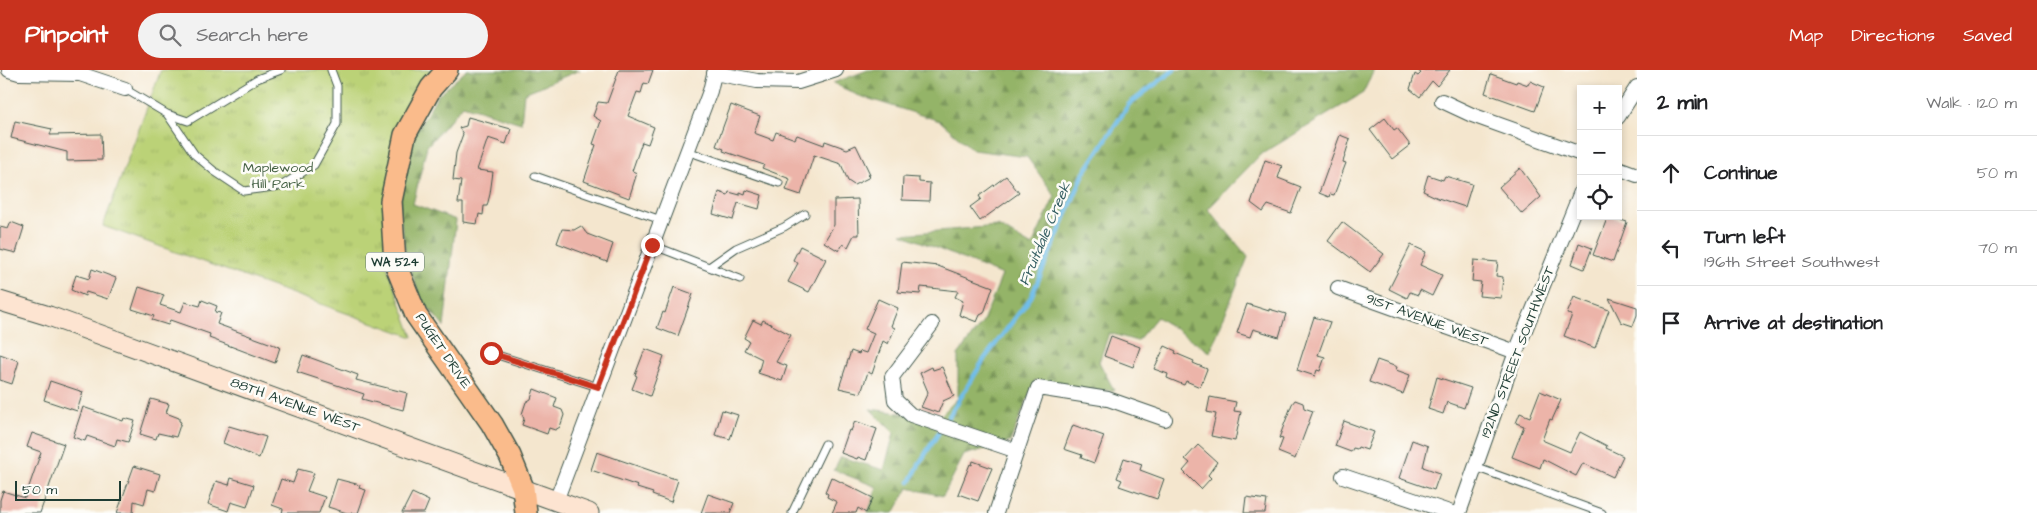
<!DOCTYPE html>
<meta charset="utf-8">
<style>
:root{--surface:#fff;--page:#f2f2f2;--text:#202124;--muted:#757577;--line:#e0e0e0;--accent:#c8321e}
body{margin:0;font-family:"Architects Daughter",sans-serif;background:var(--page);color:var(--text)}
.controls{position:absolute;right:15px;top:15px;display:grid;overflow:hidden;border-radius:0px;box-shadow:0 2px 8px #0003}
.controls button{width:45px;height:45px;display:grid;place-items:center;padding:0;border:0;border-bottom:1px solid var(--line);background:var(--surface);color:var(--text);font:25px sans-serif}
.scale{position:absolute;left:15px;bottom:12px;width:106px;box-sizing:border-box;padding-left:5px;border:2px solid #1f3d34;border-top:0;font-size:14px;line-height:18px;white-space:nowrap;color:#1f3d34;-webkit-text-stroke:4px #fdfcf7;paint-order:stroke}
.stop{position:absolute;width:15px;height:15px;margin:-11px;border:4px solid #c8321e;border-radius:50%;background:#fff}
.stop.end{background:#c8321e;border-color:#fff;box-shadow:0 1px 5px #0008}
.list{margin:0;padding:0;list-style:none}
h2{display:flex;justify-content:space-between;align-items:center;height:65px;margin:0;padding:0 20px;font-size:21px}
h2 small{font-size:16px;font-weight:400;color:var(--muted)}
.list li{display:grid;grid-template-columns:32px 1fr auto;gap:15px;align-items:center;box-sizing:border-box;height:75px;padding:0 20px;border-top:1px solid var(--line)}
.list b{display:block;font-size:19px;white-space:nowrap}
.list p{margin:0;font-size:16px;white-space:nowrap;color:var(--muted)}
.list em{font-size:16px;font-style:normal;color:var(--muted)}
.icon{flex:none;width:28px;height:28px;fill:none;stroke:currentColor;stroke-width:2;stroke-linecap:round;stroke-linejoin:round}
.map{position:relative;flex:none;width:1637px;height:443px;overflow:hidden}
header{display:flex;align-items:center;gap:30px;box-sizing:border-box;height:70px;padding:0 25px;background:var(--accent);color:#fff}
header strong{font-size:24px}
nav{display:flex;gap:28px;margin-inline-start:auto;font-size:18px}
.search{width:350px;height:45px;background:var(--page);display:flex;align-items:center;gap:12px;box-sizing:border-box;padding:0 18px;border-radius:28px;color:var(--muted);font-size:19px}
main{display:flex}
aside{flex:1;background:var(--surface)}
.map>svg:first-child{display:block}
.forest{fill:url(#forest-firs);stroke:#5a784e}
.park{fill:url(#park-tufts);stroke:#6d8856}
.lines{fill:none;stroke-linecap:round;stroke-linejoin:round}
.stream{stroke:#70bdea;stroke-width:4.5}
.building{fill:#ecb4a9}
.lane-casing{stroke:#3f564b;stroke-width:9}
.street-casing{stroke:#3f564b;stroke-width:16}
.secondary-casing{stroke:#3f564b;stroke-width:21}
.primary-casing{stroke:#3f564b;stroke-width:24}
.lane{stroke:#fff;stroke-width:7}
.street{stroke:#fff;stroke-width:14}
.secondary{stroke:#fde4d1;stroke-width:19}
.primary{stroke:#fabb8b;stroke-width:21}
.route{stroke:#c8321e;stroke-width:6}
.labels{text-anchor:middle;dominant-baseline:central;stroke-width:5;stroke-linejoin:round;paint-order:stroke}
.shield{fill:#fdfcf7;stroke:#62766e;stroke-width:1}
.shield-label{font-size:12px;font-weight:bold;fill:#1f3d34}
.park-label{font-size:14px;fill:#466245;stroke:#fdfcf7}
.street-label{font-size:14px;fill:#1f3d34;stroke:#fdfcf7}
.water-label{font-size:15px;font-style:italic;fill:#335d62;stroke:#fdfcf7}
</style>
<header>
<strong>Pinpoint</strong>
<div class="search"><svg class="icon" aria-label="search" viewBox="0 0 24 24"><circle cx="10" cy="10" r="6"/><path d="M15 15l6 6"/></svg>Search here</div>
<nav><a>Map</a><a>Directions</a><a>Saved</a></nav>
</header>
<main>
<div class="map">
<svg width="1637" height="443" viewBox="0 0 1637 443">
<defs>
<pattern id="forest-firs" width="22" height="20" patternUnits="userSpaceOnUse" patternTransform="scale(1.25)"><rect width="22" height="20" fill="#94b468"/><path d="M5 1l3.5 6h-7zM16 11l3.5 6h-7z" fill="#789456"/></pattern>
<pattern id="park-tufts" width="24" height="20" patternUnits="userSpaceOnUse" patternTransform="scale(1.25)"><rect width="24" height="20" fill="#bbd277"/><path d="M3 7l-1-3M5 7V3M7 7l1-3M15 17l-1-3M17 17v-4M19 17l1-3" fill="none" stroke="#a0b568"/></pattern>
</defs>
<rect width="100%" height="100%" fill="#fdfcf7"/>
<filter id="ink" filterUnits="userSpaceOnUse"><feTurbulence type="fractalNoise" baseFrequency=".02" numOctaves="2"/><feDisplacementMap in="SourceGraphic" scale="10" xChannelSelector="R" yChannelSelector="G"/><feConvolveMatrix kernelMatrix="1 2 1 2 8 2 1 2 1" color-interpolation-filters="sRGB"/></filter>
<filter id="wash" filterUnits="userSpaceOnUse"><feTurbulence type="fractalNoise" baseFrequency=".0096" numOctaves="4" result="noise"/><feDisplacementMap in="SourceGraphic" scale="20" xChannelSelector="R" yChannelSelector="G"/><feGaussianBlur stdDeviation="1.12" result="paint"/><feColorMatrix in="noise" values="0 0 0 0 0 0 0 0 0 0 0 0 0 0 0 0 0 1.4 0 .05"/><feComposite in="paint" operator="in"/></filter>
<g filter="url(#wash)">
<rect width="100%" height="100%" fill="#f4e6ce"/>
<path class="forest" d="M467,0H580L524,23L521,53L463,35L427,76L413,134L456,150L444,257L421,229L406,187L400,144L403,110L413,68L437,26Z
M868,0H1374L1363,23L1260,85L1208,139L1248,187L1210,282L1157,247L1137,271L1109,263L1099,292L1114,320H1085L1035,310L1010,372L964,385L943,426L908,418L894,443H868L877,417L834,400L841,387L884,400L894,363L870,339L938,348L958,328V285L983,252L1002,205L902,164L998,156L1032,176L1055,126L1027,87L973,80L940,51L857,25L833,13Z"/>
<path class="park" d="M161,0H435L429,6L386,194L413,267L103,156Z"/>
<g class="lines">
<path class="stream" d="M948,348L985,288L1031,227L1084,103L1129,34L1174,0
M910,412L921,391L939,362"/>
</g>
<g id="blocks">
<path class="building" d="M619,0H653L648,14L644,13L641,23L637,22L628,46L654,57L648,74L642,72L632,101L637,103L629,128L584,111L596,75L593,74L601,51L593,46L598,32L607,33Z
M1417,0H1450L1437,16L1432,11L1420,27L1410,19L1415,4L1418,6L1421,3Z
M1491,4L1516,13L1517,11L1528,15L1530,11L1544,17L1535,41L1485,23Z
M731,35L760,46L754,63L773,70L776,62L795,69L797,65L824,75L825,71L847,79L856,75L870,104L868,105L870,107L854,115L848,111L841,94L814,85L801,125L786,120L790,109L762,98L764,95L723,81L724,79L716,76Z
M468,47L511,59L506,74L488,68L477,100L493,102L490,124L487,136H484L483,145L479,144L477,154L463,152V133H458L461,111L453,110L456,83L463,64L459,58L466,56Z
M1385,48L1394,60L1397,58L1410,75L1392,89L1370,60Z
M15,51L52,59L50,65L101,64L102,90L67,91V82L11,68Z
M1340,65L1350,69L1343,92L1346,93L1334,125L1330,124L1329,127L1319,123Z
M1265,90L1282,96L1278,108L1301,117L1291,143L1268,135L1263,142L1251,133Z
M1520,98L1541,127L1522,144L1499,117Z
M1428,105L1443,110L1445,106L1472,114L1465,137L1438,128L1423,121Z
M1006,106L1019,123L980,151L970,137L981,129L979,126Z
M903,107L919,108V112L930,113L929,131L902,130Z
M746,120L762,125L759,139L738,133L733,150L713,144L719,122L728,125L729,122L740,125V122L745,124Z
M858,129L859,165H854L848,177L843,174L839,181L824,172L834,155V130Z
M1608,146L1627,152L1613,192L1593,185Z
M11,152L24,157L16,183L0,179V157L8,159Z
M1342,152L1384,184L1370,202L1328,171Z
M581,156L587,164L613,174L607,192L557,173L562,159L574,160Z
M1579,173L1592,178L1584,199L1572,194Z
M1411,175L1426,182L1420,195L1442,205L1432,226L1420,220L1418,225L1410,222L1407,228L1389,219Z
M800,176L826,189L809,222L788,212L798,193L793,190Z
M1474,190L1498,192L1496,206L1503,207L1501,228L1479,226L1481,212L1472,211Z
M902,192L938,196L993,217L984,243L980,245L977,252L959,245L963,231L955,227L958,221L921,217L920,224L898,222Z
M92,199L116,208L108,229L86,222L85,226L71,220L76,205L89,209Z
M139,217L164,225L160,235L181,242L185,232L200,236L202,230L217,236L215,242L221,243L217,254L280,277L275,293L209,268L210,264L170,250L168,255L152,250L154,246L132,239Z
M674,217L693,224L678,266L657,258L663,242L665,243Z
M1574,227L1609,240L1595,278L1564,266L1572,245L1567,244Z
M1609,228L1637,237V245L1633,256L1621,252Z
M878,229L898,238L891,256L895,258L888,274L883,271L872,304L868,302L861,323L839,318L851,281L859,284L860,281L866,283L874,263L865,259Z
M1247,234L1269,241V239L1286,244L1279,267L1253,259L1250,267L1237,263Z
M1314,247L1330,252L1318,285L1325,287L1320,301L1317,300L1315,306L1297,300Z
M753,250L761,254L763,250L791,265L776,292L787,296L782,311L758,303L762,289L744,280L749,271L744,268Z
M1111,266L1140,277L1133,297L1104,286Z
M1165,276L1176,281L1175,283L1194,291L1193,293L1207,299L1200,317L1186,311L1184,315L1167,308L1168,304L1154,299Z
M645,279L664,286L650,326L632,319L637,306L635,305Z
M0,284L19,291L12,314L0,310Z
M303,285L358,305L356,310L407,323L403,340L362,329L364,324L297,302Z
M1377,290L1397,297L1396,300L1410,305L1403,324L1369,312Z
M932,297L933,300L942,297L954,326L943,331L938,343L921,337L928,322L920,303Z
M1437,307L1471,318L1464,338L1447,332L1443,344L1428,339Z
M50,311L83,322L77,341L44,330Z
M534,319L557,328L554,337L562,340L564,345L560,357L555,360L549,358L547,364L522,355L524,349L522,344L526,332L531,329Z
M1540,321L1561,330L1552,350L1550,349L1542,370L1570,382L1580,362L1607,376L1606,378L1623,386L1613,407L1583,393L1576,406L1543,389L1540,398L1512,387L1524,356L1516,353L1520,343L1530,347Z
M1210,327L1236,332L1234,341L1241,342L1235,371L1211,366L1216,344L1207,342Z
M151,329L169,334L166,343L179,348V351L181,352L176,367L158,363L156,369L140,364Z
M1295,330L1303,333L1304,338L1313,341L1295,389L1278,382L1283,369L1279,368L1292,334Z
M83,337L123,351L124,348L135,351L128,372L117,369L115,376L87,366L85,371L73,367Z
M722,340L738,345L730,369L715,365Z
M855,351L877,359L866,390L858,387L857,389L841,383L849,360L851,361Z
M1344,351L1374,362L1367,380L1358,377L1357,379L1353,378L1351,382L1335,376Z
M1073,355L1104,366L1094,393L1081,388L1082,385L1064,379Z
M229,356L266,367L259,388L223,373Z
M32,363L64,374L40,443H0V430L3,421L25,428L41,382L27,377Z
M1412,370L1428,376L1423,397L1440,403L1434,420L1399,408Z
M1198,375L1217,392L1208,405L1211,408L1201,419L1183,401L1190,393L1185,389Z
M597,382L678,410L671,432L652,425L653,423L637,418L638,416L591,400Z
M1124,388L1142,394L1140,400L1164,409L1157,429L1119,416L1122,410L1117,408Z
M973,391L992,398L978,431L958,424L970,394L972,395Z
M134,396L160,404L155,421L148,419L144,434L134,431L133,443H117Z
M298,399L314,403L307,421L325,427L319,443H282L283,439L272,435L281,409L293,413Z
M831,407L873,428L866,443L858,438L856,443H832L837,432L827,427L828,424L825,422Z
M231,408L254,415L247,437L231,432L228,441L208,434L216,411L229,415Z
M337,409L360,415L359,418L366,420L358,443H347L328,437Z
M412,423L429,431L424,443H402Z
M708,424L734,433L730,443H701Z
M1246,427L1267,430L1265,443H1244Z"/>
</g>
</g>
<g filter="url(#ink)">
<use href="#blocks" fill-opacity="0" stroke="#3f564b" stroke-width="1"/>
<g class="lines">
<defs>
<path id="lane" d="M125,19L167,44L188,51L257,9L281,0
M167,44L195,85L214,101L244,121L281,116L314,95L337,54V16L331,0
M687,81L779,113
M535,106L661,150
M652,175L740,209
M709,197L736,178L784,157L805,144
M491,283L598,317
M1475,397L1602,443
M792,443L825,374"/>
<path id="street" d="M9,0L19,3L80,4L125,19
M714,3L757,11L798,12L836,0
M1442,31L1472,45L1581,84
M1618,47L1637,17
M1618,98L1637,105
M1338,218L1516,282
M932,254L892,307L895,330L911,345L1017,381
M1343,406L1452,443
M556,431L710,21L715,0
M996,443L1038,318L1108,329L1165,349
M1459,443L1516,282L1581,122"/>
<path id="secondary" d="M0,231L49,246L589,443"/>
<path id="primary" d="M447,0L431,18L405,65L391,131L395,193L416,245L492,354L510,386L523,418L526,443"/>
</defs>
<use href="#lane" class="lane-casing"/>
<use href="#street" class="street-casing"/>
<use href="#secondary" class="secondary-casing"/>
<use href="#primary" class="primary-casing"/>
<use href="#lane" class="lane"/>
<use href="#street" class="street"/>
<use href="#secondary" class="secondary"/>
<use href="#primary" class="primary"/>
</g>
</g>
<g class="lines" filter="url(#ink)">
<path class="route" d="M491,283L598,317L652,175"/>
</g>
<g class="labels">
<rect class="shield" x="366" y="182.5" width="58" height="19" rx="4"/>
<g class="shield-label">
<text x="395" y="192">WA 524</text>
</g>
<g class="park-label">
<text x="278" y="98">Maplewood<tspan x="278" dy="16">Hill Park</tspan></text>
</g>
<g class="street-label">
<text transform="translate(1427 250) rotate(20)">91ST AVENUE WEST</text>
<text transform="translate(443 281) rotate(56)">PUGET DRIVE</text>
<text transform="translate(1518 282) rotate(-69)">192ND STREET SOUTHWEST</text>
<text transform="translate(295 335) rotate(20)">88TH AVENUE WEST</text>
</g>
<g class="water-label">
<text transform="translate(1045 164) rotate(-67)">Fruitdale Creek</text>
</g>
</g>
</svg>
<div class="controls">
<button>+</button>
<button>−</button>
<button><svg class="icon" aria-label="locate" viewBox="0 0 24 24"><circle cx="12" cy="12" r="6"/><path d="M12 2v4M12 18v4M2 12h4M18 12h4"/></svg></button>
</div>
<div class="scale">50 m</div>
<div class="stop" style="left:491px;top:283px"></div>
<div class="stop end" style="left:652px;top:175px"></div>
</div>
<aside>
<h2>2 min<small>Walk · 120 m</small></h2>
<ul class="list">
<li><svg class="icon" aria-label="ahead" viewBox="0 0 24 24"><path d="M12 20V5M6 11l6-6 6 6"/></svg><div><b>Continue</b></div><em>50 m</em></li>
<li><svg class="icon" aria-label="left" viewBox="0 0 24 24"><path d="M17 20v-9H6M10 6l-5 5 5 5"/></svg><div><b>Turn left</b><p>196th Street Southwest</p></div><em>70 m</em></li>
<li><svg class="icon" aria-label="arrive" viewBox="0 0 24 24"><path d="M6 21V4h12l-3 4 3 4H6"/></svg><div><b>Arrive at destination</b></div></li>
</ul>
</aside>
</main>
